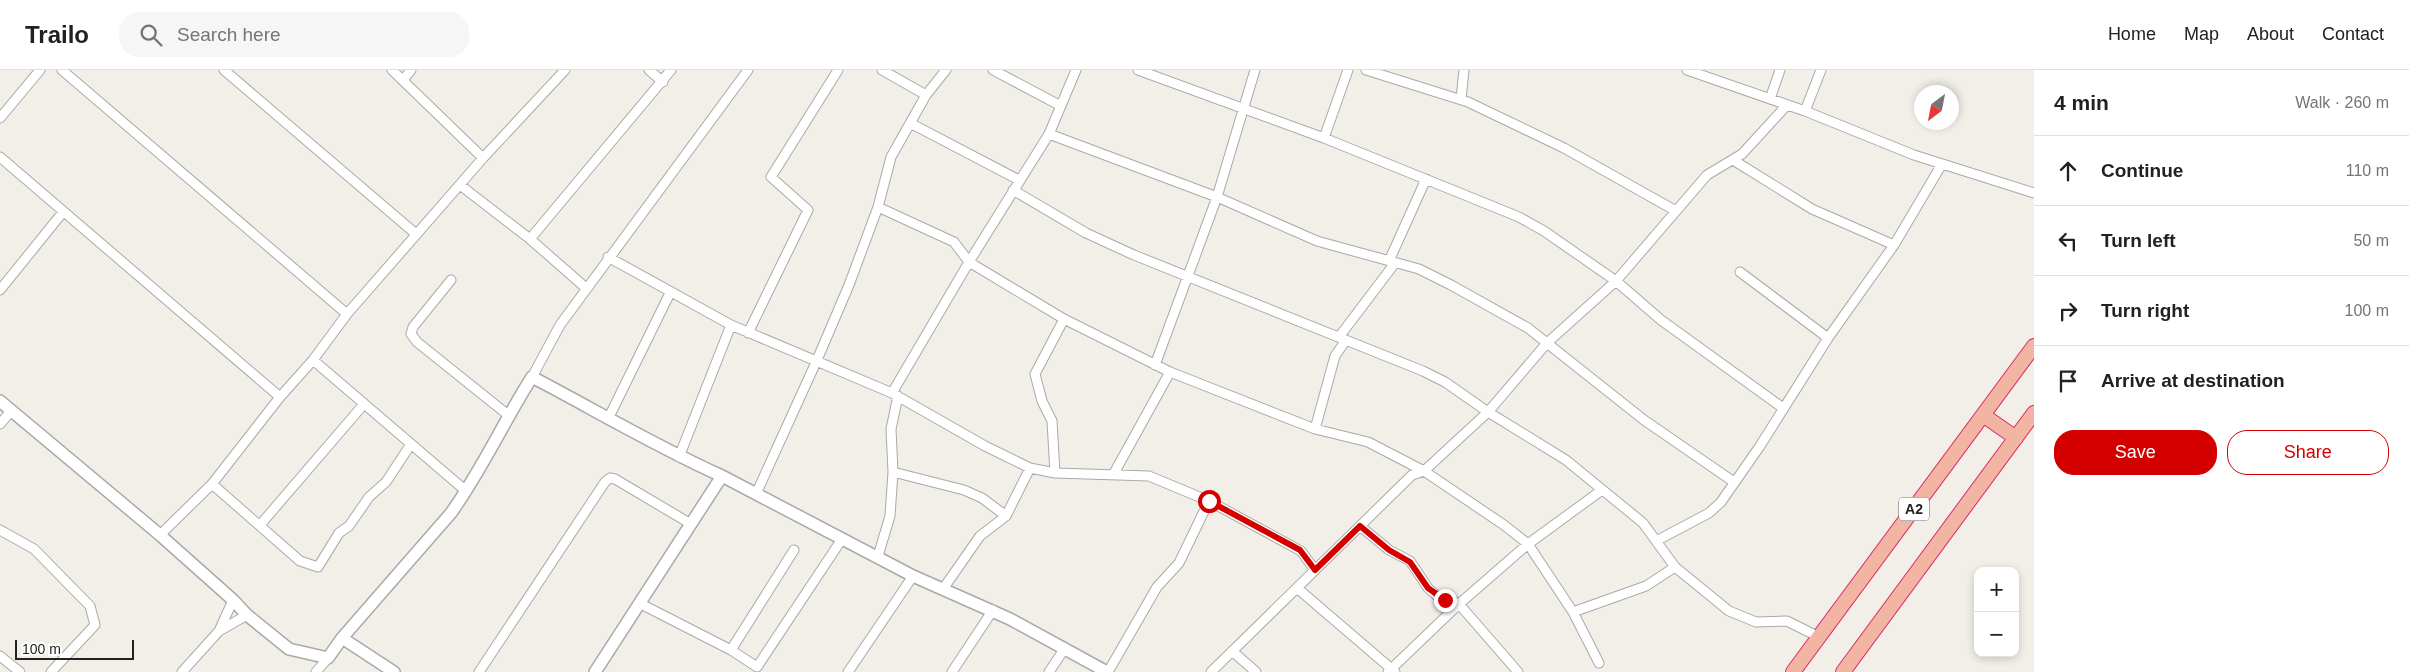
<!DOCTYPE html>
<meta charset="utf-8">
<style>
:root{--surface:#fff;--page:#f6f6f6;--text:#202124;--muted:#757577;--line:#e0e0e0;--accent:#d40000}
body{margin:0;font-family:Helvetica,sans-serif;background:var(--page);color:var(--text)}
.controls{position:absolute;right:15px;bottom:15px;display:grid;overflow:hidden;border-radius:10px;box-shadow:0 2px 8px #0003}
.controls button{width:45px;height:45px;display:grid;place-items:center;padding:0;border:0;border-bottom:1px solid var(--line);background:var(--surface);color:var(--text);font:25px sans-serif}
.compass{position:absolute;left:1914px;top:15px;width:45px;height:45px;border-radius:50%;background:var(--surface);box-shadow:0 2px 8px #0003;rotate:212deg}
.scale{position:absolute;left:15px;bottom:12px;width:119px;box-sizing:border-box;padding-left:5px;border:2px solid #222;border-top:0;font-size:14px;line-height:18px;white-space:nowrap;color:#222;-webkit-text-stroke:4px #fff;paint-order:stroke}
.stop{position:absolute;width:15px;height:15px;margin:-11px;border:4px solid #d40000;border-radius:50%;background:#fff}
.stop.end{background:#d40000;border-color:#fff;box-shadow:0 1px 5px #0008}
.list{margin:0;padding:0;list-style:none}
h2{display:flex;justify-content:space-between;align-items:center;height:65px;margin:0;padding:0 20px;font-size:21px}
h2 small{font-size:16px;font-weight:400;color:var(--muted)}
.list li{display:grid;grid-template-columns:32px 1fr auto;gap:15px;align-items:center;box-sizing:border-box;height:70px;padding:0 20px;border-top:1px solid var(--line)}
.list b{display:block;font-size:19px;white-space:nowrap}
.list em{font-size:16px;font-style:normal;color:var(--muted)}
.actions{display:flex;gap:10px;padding:15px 20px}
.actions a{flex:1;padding:11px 0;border:1px solid var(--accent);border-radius:20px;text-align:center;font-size:18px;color:var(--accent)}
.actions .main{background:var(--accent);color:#fff}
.icon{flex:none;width:28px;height:28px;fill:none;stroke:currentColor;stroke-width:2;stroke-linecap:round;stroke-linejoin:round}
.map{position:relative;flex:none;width:2034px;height:602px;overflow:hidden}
header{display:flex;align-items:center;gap:30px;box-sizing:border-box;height:70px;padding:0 25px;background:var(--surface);border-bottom:1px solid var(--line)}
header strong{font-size:24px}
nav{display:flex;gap:28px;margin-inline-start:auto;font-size:18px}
.search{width:350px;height:45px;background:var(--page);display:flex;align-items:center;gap:12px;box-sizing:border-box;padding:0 18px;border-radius:20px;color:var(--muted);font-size:19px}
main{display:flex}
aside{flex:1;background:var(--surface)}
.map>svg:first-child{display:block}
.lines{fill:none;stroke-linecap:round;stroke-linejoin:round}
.minor-casing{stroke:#a9a9a9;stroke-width:11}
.tertiary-casing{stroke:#a9a9a9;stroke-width:14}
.trunk-casing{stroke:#dc2a67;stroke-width:16}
.minor{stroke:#fff;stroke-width:9}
.tertiary{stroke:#fff;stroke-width:11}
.trunk{stroke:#f2b4a3;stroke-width:14}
.route{stroke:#d40000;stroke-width:6}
.labels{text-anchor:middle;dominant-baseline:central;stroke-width:5;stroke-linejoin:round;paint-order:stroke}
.shield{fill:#fff;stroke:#646464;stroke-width:1}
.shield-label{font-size:14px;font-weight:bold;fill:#222}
</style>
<header>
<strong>Trailo</strong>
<div class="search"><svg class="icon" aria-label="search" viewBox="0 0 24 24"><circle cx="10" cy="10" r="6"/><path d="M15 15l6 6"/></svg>Search here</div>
<nav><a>Home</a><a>Map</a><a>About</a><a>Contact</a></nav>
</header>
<main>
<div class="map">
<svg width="2034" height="602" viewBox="0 0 2034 602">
<rect width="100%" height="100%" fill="#f2efe9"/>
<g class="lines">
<defs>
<path id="minor" d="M62,0L347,244
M224,0L416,164
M392,0L483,88
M649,0L663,12
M882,0L926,25
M993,0L1061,36
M1138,0L1324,68L1519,147L1544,161L1616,211L1661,250L1783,338
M1366,0L1468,32L1564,78L1676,141
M1687,0L1805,41L1914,85L2034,123
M403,10L411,0
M1461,29L1464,0
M1770,29L1780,0
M1805,41L1821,0
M0,48L40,0
M910,53L1019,110
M1049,64L1217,127L1317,171L1419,199L1451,215L1528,258L1644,350L1734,412
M1324,68L1348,0
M0,87L280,327
M1733,90L1812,139L1894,175
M460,115L530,169L586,218
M1013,120L1086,163L1134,185L1423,301L1445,312L1488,342L1566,390L1643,453L1675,497L1729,541L1756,552L1787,551L1819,567
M878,137L954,172L969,192L1064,249L1170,302L1315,359L1368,372L1424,401L1504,455L1528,474L1573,542L1599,593
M530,169L671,0
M608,187L731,255L892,323L985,376L1030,398L1055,403L1149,406L1209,431L1301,481L1315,500
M1389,191L1426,109
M1740,202L1828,268
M451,210L413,257L411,264L417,272L508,345
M0,220L63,142
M748,263L808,140L771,107L838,0
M1339,267L1395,193
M313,290L466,421
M1155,295L1217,127L1255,0
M532,307L560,255L748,0
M892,323L969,192L1049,64L1076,0
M609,347L670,223
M0,354L11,341
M1315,359L1335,286L1346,270
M679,387L731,255
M893,402L964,420L982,428L1006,446
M1055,403L1052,351L1042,331L1035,304L1064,249
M1113,405L1170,302
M212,414L300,491L318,497L339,463L349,456L369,427L386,412L411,374
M756,424L817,290L849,215L878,137L891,87L926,25L946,0
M260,455L364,334
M1360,456L1389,480L1410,491L1428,518L1437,526L1459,534L1518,602
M0,460L34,479L90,536L95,555L51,602
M160,465L212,414L280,327L313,290L347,244L483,88L565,0
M1656,471L1709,443L1721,432L1760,376L1828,268L1894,175L1942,94
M878,486L890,446L893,402L891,359L898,326
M1297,518L1395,602
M943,519L980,466L1006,446L1030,398
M639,533L731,580L757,597L842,469
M1573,542L1646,516L1675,497
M219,561L247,545
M731,580L794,480
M1232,581L1256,602
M0,586L20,602
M182,602L219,561L233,530
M316,602L328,588
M479,602L605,412L610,408L615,409L691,454
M848,602L913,506
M952,602L993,540
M1049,602L1065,578
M1108,602L1157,517L1179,493L1209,431
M1211,602L1412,405L1424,401L1488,342L1547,273L1616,211L1707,105L1742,84L1787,35
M1388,602L1459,534L1528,474L1602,420"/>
<path id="tertiary" d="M0,331L160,465L233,530L247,545L289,579L328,588L342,568L394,602
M342,568L451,443C482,400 504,351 532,307C595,340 657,377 722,406
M595,602L722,406L913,506L1010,549L1107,602"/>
<path id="trunk" d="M1983,345L2016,368
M1793,602L2034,276
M1843,602L2034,343"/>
</defs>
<use href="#minor" class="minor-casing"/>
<use href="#tertiary" class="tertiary-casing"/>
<use href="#trunk" class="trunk-casing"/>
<use href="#minor" class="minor"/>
<use href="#tertiary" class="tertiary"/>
<use href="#trunk" class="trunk"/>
</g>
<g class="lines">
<path class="route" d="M1209,431L1300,480L1315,500L1360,456L1389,480L1410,492L1428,518L1445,530"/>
</g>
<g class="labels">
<rect class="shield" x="1899" y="427.5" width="30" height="23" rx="4"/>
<g class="shield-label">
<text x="1914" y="439">A2</text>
</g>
</g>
</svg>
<div class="controls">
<button>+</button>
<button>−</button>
</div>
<svg class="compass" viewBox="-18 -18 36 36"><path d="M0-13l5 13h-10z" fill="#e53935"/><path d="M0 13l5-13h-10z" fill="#757577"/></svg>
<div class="scale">100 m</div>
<div class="stop" style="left:1209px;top:431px"></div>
<div class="stop end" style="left:1445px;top:530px"></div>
</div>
<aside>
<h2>4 min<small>Walk · 260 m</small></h2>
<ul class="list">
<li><svg class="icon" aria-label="ahead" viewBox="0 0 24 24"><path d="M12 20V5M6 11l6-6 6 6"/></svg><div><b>Continue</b></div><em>110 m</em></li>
<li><svg class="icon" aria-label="left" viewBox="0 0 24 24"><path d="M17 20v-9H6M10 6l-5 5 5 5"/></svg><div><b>Turn left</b></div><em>50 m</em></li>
<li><svg class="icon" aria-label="right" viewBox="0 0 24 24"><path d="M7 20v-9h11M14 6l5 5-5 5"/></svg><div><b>Turn right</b></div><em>100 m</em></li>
<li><svg class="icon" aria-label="arrive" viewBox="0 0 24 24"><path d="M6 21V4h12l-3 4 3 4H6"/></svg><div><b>Arrive at destination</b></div></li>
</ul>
<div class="actions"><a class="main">Save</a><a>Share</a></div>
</aside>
</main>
